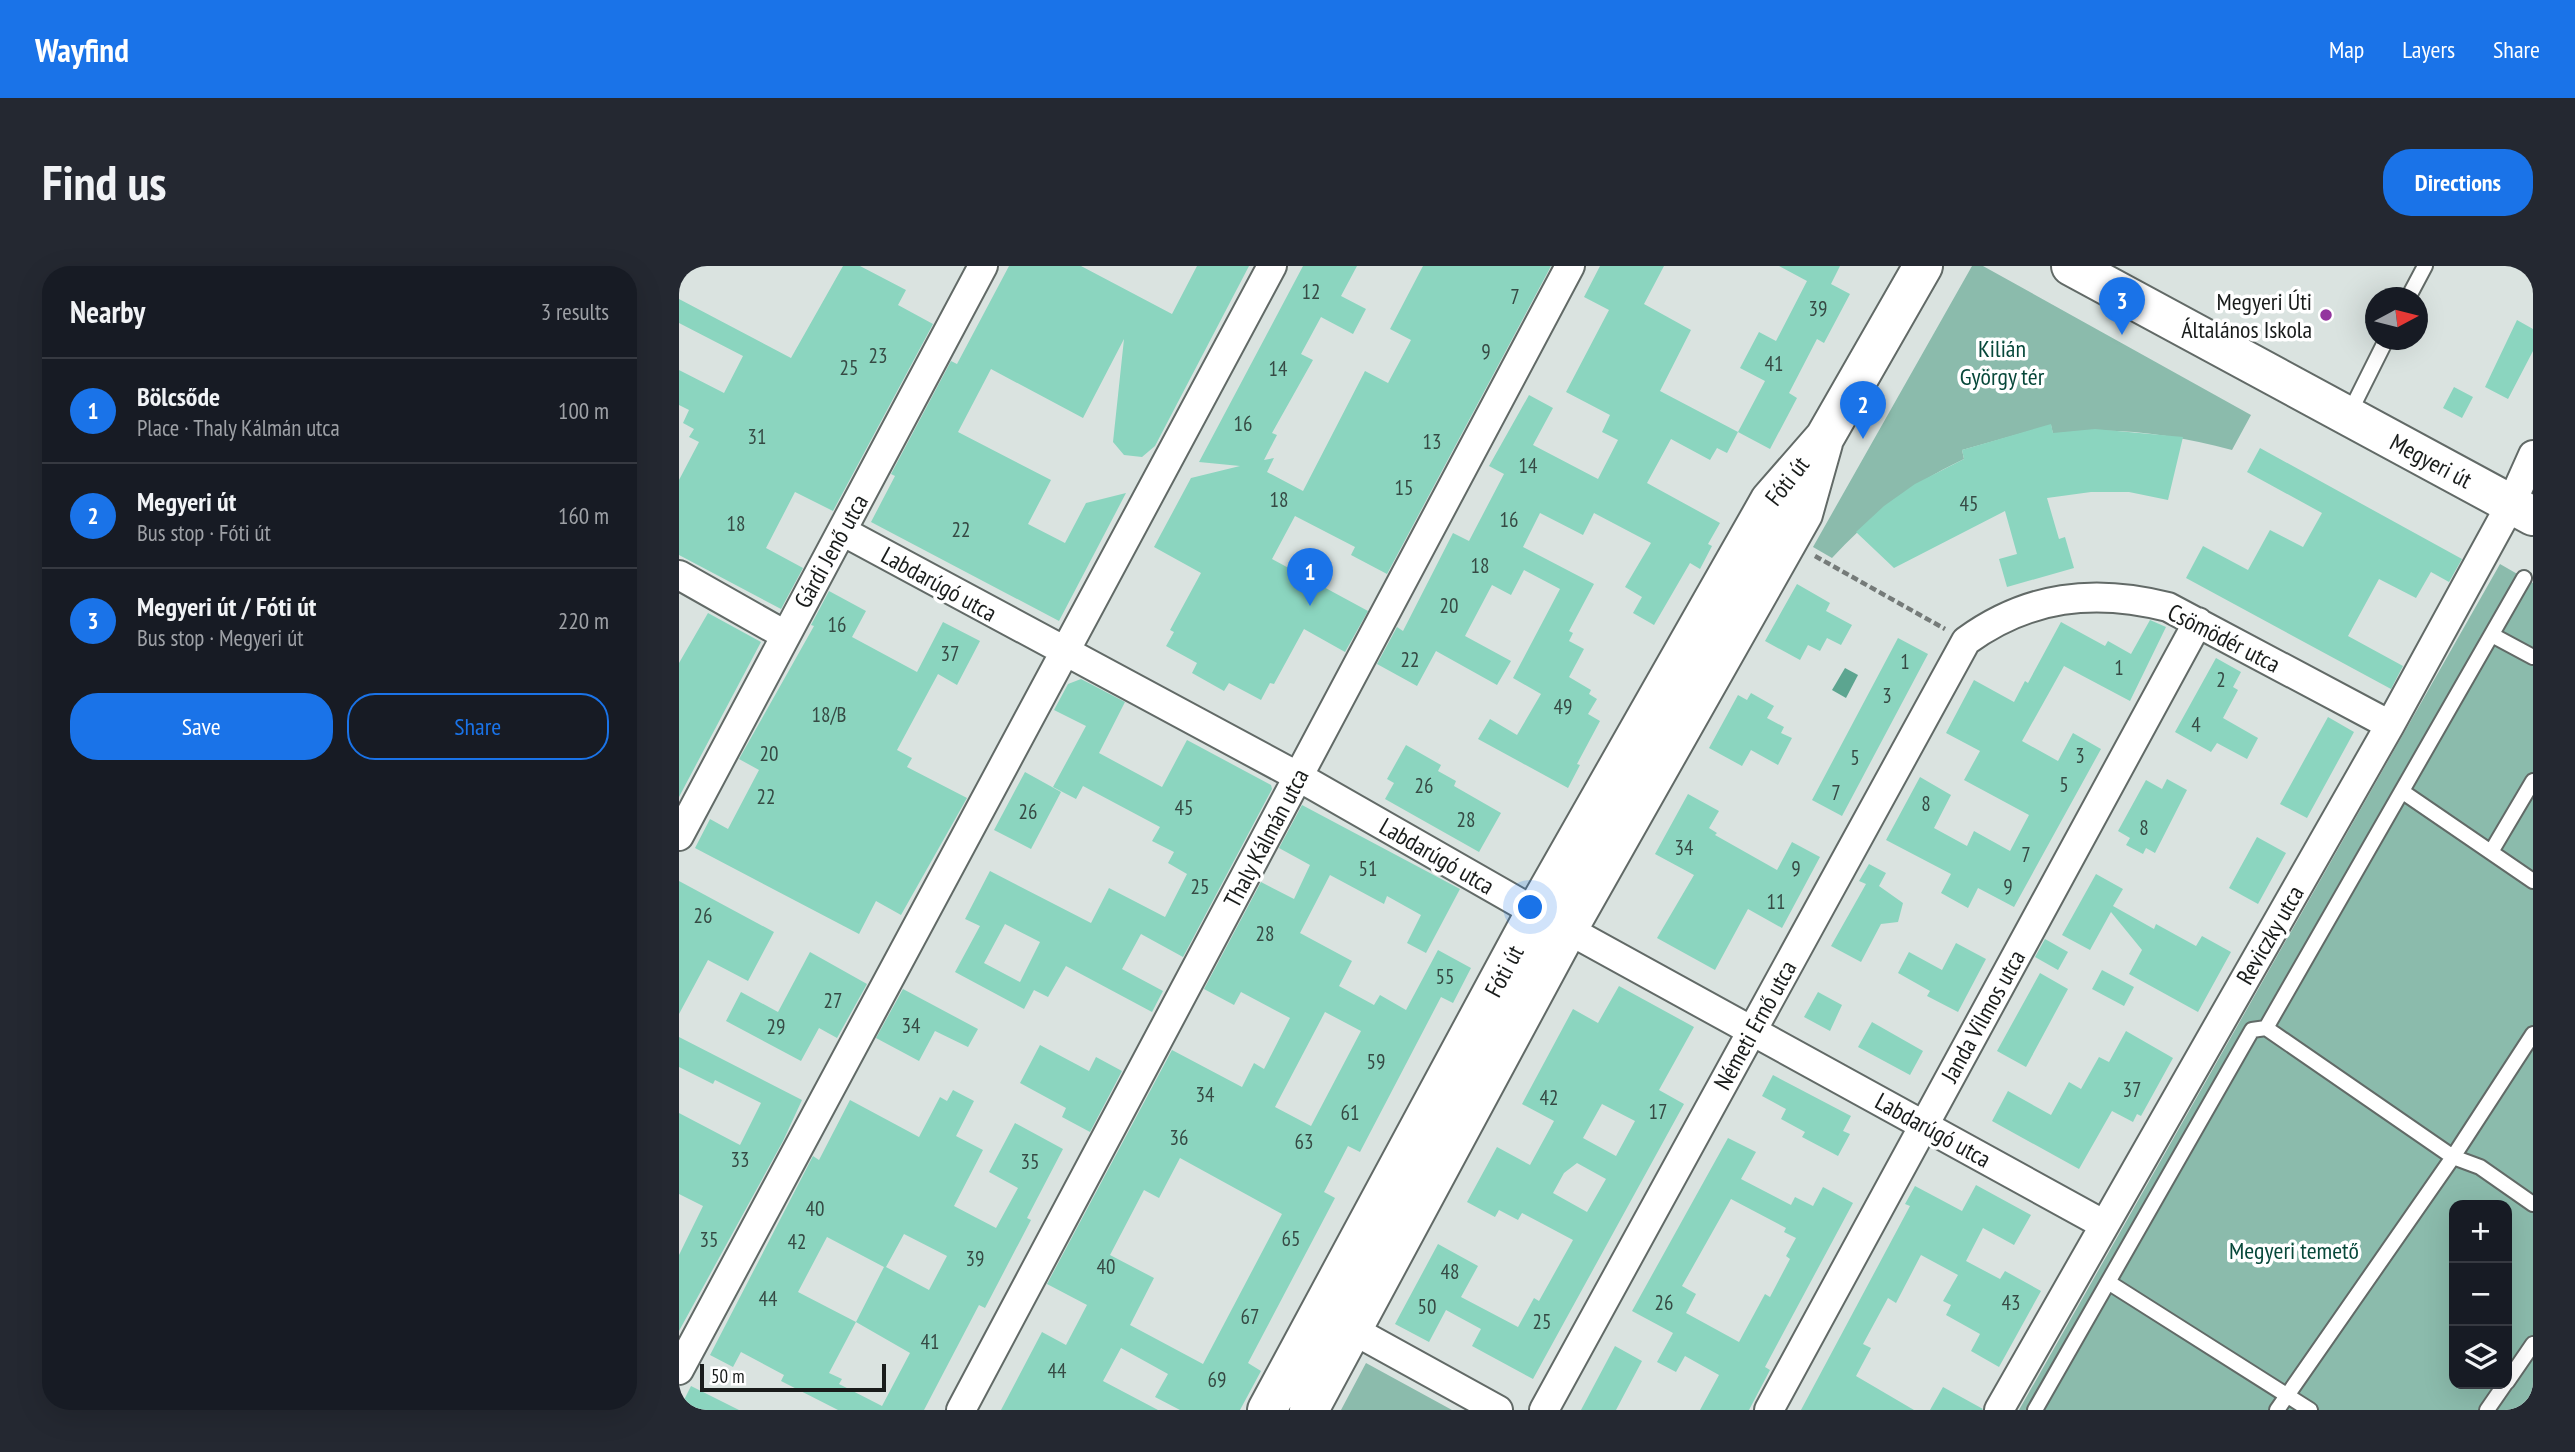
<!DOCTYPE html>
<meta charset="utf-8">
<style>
:root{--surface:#171b24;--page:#242831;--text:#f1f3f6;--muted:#9ea1a6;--line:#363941;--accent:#1a73e8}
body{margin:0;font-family:"PT Sans Narrow",sans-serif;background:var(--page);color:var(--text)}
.controls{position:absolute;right:21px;bottom:21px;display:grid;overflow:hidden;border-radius:14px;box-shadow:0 7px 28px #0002}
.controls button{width:63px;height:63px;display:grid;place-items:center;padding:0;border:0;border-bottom:2px solid var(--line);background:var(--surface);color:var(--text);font:35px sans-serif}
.compass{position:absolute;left:1686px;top:21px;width:63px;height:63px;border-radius:50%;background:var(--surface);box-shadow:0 7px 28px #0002;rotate:83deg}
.scale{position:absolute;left:21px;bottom:18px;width:186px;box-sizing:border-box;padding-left:7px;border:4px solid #191c1b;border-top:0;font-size:19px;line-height:24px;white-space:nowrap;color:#191c1b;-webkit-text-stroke:5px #fff;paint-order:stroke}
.you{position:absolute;left:852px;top:642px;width:24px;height:24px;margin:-18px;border:5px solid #fff;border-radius:50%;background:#1a73e8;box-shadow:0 0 0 10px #1a73e833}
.badge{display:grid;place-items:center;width:46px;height:46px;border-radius:50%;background:var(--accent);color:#fff;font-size:23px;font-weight:700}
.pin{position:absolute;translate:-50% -58px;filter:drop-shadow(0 2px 4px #0008)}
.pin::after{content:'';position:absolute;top:37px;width:24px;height:21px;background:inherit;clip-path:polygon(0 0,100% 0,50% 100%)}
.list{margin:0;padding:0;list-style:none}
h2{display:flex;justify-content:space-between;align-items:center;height:91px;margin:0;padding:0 28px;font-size:30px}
h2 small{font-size:23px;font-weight:400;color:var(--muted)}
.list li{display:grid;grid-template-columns:46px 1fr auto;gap:21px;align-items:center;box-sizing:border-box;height:105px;padding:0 28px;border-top:2px solid var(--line)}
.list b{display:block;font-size:26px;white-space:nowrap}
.list p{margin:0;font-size:23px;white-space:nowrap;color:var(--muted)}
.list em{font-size:23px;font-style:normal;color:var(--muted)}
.actions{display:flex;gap:14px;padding:21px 28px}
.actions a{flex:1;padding:16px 0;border:2px solid var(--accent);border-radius:28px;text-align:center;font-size:24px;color:var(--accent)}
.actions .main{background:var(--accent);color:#fff}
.icon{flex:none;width:38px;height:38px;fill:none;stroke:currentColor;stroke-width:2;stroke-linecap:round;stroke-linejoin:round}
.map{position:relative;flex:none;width:1854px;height:1144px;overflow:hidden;border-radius:28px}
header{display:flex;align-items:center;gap:42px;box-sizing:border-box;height:98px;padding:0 35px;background:var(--accent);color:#fff}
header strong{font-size:33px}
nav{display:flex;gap:38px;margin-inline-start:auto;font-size:24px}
.intro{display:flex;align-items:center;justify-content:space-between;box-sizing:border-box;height:168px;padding:0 42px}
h1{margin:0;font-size:49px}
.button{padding:18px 32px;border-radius:28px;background:var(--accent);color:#fff;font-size:24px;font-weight:700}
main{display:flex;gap:42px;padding:0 42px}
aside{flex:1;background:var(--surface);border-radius:28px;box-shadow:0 7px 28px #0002}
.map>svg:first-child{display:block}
.green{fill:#8bbbac;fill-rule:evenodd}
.water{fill:#5ca590}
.building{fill:#8bd5bf;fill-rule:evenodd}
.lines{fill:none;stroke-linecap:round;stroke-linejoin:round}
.lane-casing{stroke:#626a67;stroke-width:18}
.street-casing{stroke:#626a67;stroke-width:32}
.secondary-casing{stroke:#626a67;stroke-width:42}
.path{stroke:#757b79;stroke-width:4.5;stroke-dasharray:7 3.5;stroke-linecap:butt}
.lane{stroke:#fff;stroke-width:14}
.street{stroke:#fff;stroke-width:28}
.secondary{stroke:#fff;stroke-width:38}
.poi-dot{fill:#93359e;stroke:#fff;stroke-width:2.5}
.labels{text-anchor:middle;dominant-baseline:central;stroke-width:7;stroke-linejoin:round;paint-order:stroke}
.number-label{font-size:21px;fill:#364a44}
.poi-label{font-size:24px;fill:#191c1b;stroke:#fff;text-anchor:end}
.park-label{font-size:24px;fill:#07483a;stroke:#fff}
.street-label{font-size:24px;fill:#191c1b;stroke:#fff}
</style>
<header>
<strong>Wayfind</strong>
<nav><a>Map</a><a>Layers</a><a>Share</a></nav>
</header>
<div class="intro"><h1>Find us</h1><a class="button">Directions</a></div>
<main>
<aside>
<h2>Nearby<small>3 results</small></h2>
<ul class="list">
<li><span class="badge">1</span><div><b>Bölcsőde</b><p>Place · Thaly Kálmán utca</p></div><em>100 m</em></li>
<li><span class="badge">2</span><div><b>Megyeri út</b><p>Bus stop · Fóti út</p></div><em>160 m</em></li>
<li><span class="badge">3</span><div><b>Megyeri út / Fóti út</b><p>Bus stop · Megyeri út</p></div><em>220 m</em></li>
</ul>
<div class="actions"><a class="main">Save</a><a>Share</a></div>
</aside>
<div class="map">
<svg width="1854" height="1144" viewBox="0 0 1854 1144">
<rect width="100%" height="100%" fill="#dae3e0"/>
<path class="green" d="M1293,0H1304L1572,149L1553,184C1492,168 1436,160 1374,168L1372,159L1283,184L1285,193C1233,217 1192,250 1153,292L1134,281Z
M1821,298L1854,317V1144H1340ZM1775,939H1828V1118H1775Z
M687,1097L773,1144H662Z"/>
<path class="water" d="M1166,402L1179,409L1167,432L1153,424Z"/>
<path class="building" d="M164,0H181L227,24L219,39L254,58L154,245L116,226L87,282L124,302L102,343L0,289V214L20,176L10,171L15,163L4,157L10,144L0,139V104L45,127L64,90L0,57V33L112,92Z
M330,0H402L493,48L518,0H570L476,180L463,191L445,189L434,176L445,73L404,152L312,103L279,166L372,214L349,258L386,277L407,237L447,227L380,355L192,256L216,210L212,208L272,95L278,98Z
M624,0H678L662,30L687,43L674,68L642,51L622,88L634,94L593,167L598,169L585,194L595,192L588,206L624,225L686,105L709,117L732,74L711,63L744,0H872L708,308L672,289L676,281L616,250L593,293L689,345L666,386L625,363L595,418L591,417L582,434L550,417L545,425L513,407L518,397L487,380L495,366L491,364L522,307L475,281L512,212L561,200L520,196Z
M921,0H985L965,38L1012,64L981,125L1059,166L1048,187L1038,182L1031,194L992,173L968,217L1041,257L1029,278L1033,280L1021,303L1011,297L975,359L954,347L963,331L946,321L972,277L915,247L904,269L861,247L844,281L915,318L890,365L894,367L890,375L905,383L890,411L912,424L910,428L918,433L909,448L921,455L898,498L901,499L889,522L799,473L811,453L838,469L862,428L834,412L881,323L845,304L832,329L813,319L786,370L832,395L818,419L757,385L738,420L698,398L718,361L724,365L774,267L790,275L825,208L810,200L850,129L874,142L854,179L919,213L939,174L923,166L931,149L887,126L930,44L905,31Z
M1100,0H1161L1152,18L1171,28L1145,77L1138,73L1110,127L1118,132L1091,183L1059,166L1086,115L1061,102L1080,66L1097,75L1128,15Z
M1838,54L1854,63V85L1829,133L1806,121Z
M1775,121L1794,131L1783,152L1764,142Z
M1372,158L1374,167L1416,163L1504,171L1489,234L1450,226H1412L1368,232L1380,273L1386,271L1395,302L1328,321L1320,293L1338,288L1326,245L1215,302L1177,266L1205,240L1236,218L1285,193L1283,184Z
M1581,182L1783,293L1770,316L1752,306L1737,332L1700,313L1669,370L1724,400L1712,423L1507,312L1524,280L1569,304L1591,264L1624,281L1643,247L1568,206Z
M1118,318L1151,337L1147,345L1173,359L1162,379L1148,372L1141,385L1129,379L1121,394L1086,375Z
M150,325L187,345L173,371L238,406L264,356L301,375L278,419L259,408L218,484L233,492L228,501L288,532L222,649L197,635L180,668L16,582L31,553L49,563L80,504L60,493L135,360L132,359Z
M29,347L82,376L0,531V397Z
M1471,354L1487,361L1451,435L1385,400L1343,475L1379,495L1394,467L1422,483L1335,641L1299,622L1289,642L1262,627L1272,608L1207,574L1241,511L1272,529L1255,562L1288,580L1295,565L1331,585L1350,549L1285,514L1301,485L1267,467L1295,414L1335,436L1346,415L1349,417L1382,356L1426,380L1429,375L1452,388Z
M1219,372L1249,388L1163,550L1133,534Z
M1537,392L1562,406L1554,421L1559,424L1544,452L1579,472L1568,493L1538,477L1532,486L1496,466Z
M402,413L446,436L420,487L483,521L508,474L592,519L593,523L504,691L462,668L443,703L484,725L473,746L387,700L369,731L355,724L345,743L276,706L301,660L286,653L311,605L412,657L430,622L486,651L508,608L489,597L495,586L473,575L481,561L404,520L397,533L374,521L407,460L375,444L389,418ZM326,658L361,676L341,716L305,697Z
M1072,427L1095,440L1088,452L1105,461L1102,467L1113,472L1099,499L1072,484L1063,500L1030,482L1059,429L1068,434Z
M1649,451L1675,466L1628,552L1601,538Z
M727,479L762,499L759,505L777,515L775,520L822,547L800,586L706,533L715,517L708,513Z
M346,506L382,526L352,583L315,564Z
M1488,513L1508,524L1476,587L1467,582L1464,588L1447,579L1451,572L1439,565L1467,514L1483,523Z
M1009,528L1040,545L1030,562L1038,567L1036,569L1098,604L1113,576L1141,591L1103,662L1069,643L1036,704L978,672L1015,609L976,588Z
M623,539L781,623L747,687L728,677L742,649L708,630L705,638L651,609L621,667L673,695L660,720L695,739L701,729L727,744L759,684L792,702L774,737L762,731L681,886L669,880L645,926L656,932L569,1097L582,1105L561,1144H501L476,1131L489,1108L442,1082L424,1115L479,1144H322L363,1066L387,1079L408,1039L368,1018L493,784L563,821L575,797L585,803L611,752L562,726L555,739L525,723L582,616L615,633L631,599L600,582ZM646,746L682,765L632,860L596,841ZM501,892L603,948L524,1098L451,1059L475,1012L431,989L465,924L480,932Z
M1578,571L1607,587L1579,638L1550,622Z
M1190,598L1207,607L1200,620L1224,637L1219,656L1202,658L1182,696L1152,680L1187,618L1180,615Z
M1417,608L1444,623L1434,640L1475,663L1477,658L1517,680L1523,670L1552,686L1519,746L1450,708L1463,684L1432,646L1411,684L1383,669Z
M0,615L95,666L69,715L29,694L0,748Z
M1366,673L1389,686L1379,704L1356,691Z
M1277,677L1307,693L1279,746L1248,730L1251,725L1219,707L1230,686L1263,704Z
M131,686L188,718L158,772L140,762L122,795L47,755L62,726L99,746Z
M1423,704L1455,721L1445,740L1413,723Z
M1361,707L1389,723L1347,801L1318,785Z
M940,720L1015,761L980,824L1005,838L854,1113L793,1080L802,1063L767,1044L750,1076L716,1058L759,978L799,1000L782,1031L839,1061L855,1032L860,1035L894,974L843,947L839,954L820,944L816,951L788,936L818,881L851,899L875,855L843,838L894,743L919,757ZM923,838L956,855L937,890L904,872ZM898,897L927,913L908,946L874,927L885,907Z
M224,723L299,763L289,781L256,765L240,795L197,772Z
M1139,726L1163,739L1151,765L1125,751Z
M1193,756L1244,785L1231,809L1179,781Z
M1447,765L1494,792L1462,850L1458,848L1454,856L1433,845L1400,903L1313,855L1329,825L1372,849L1390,816L1402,823L1420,791L1430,796Z
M0,771L123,834L104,875L0,1065V989L24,940L0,928V847L61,879L82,837L36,814L34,818L0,801Z
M361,779L410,805L417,791L443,805L411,866L383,851L387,842L341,817Z
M1094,809L1172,850L1164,865L1171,868L1159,890L1123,871L1126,866L1102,853L1107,843L1083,830Z
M274,824L295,835L277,870L304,884L275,940L317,962L339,922L310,906L336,857L384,883L348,952L352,954L306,1042L300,1039L245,1144H159L102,1115L105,1109L62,1086L54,1101L31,1089L134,890L140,894L171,834L240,871L261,831L268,835ZM225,968L268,990L250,1024L207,1001ZM148,971L205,1001L177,1056L119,1026ZM177,1056L231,1087L203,1140L160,1118L163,1113L150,1107Z
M1049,872L1077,886L1062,913L1112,939L1116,931L1134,940L1144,921L1174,937L1086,1101L1091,1104L1070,1144H1021L1040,1109L1006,1090L997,1106L978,1096L994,1067L953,1045ZM1052,933L1107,962L1105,966L1117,972L1107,990L1111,993L1091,1031L1086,1028L1060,1076L1007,1047L1017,1028L1003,1020Z
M1297,919L1352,949L1335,979L1304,962L1287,995L1321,1013L1326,1005L1362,1025L1320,1101L1292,1085L1301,1068L1267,1049L1272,1039L1264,1035L1279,1009L1242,989L1217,1037L1209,1032L1184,1078L1192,1082L1177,1110L1235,1144H1122L1231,940L1226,938L1236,920L1283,945Z
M936,1080L963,1095L937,1144H902Z
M12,1120L60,1144H0Z
M1264,1121L1304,1143L1303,1144H1251Z"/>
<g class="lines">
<defs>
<path id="lane" d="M1729,32L1746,0
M1670,148L1707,74
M1813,369L1854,391
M1724,526L1854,615
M1812,586L1854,515
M1587,762L1845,312
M1429,1016L1631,1144
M1828,1116L1854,1078
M1356,1144L1573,764L1587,762L1774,891L1801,901L1854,938
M1598,1144L1774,891L1854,768
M1808,1144L1826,1118"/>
<path id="street" d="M163,265L620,511L844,639L1424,958
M0,309L106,369
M0,570L304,0
M674,1064L819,1144
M0,1104L593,0
M282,1144L891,0
M865,1144L1287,375C1349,330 1415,322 1489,341L1711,459
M1090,1144L1519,356
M1320,1144L1711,459L1832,238L1854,189"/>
<path id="secondary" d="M1392,0L1854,250
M588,1144L857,645L1091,234L1146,171L1244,0
M630,1144L889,663L1124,248L1144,177"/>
</defs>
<use href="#lane" class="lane-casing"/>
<use href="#street" class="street-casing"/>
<use href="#secondary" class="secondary-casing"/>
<path class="path" d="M1136,290L1266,363"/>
<use href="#lane" class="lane"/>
<use href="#street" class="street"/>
<use href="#secondary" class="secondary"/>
</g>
<circle class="poi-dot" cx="1647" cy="49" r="7"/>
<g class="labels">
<g class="number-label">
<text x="632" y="25">12</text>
<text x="836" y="30">7</text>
<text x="1139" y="42">39</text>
<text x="807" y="85">9</text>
<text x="199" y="89">23</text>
<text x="1095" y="97">41</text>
<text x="170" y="101">25</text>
<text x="599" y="102">14</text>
<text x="564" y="157">16</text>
<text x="78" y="170">31</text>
<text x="753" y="175">13</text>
<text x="849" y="199">14</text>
<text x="725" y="221">15</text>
<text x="600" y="233">18</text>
<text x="1290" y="237">45</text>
<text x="830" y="253">16</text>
<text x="57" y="257">18</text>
<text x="282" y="263">22</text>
<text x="801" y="299">18</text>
<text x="770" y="339">20</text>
<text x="158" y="358">16</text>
<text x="271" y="387">37</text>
<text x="731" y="393">22</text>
<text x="1226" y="395">1</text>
<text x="1440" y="401">1</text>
<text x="1542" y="413">2</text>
<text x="1208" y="429">3</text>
<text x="884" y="440">49</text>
<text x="150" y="448">18/B</text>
<text x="1517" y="458">4</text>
<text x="90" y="487">20</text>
<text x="1401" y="489">3</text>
<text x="1176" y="491">5</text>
<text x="1385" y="518">5</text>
<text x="745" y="519">26</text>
<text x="1157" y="526">7</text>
<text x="87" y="530">22</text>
<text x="1247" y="537">8</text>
<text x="505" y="541">45</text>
<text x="349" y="545">26</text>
<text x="787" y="553">28</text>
<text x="1465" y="561">8</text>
<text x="1005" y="581">34</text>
<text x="1347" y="588">7</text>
<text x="689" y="602">51</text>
<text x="1117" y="602">9</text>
<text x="521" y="620">25</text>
<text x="1329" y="620">9</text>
<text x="1097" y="635">11</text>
<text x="24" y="649">26</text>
<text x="586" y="667">28</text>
<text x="766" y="710">55</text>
<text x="154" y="734">27</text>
<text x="232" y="759">34</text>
<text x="97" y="760">29</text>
<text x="697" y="795">59</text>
<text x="1453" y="823">37</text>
<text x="526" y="828">34</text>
<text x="870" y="831">42</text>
<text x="979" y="845">17</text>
<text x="671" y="846">61</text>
<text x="500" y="871">36</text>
<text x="625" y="875">63</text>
<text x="61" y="893">33</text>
<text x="351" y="895">35</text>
<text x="136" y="942">40</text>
<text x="612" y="972">65</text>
<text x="30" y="973">35</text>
<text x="118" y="975">42</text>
<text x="296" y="992">39</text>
<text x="427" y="1000">40</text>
<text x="771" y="1005">48</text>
<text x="89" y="1032">44</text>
<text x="985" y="1036">26</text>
<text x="1332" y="1036">43</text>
<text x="748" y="1040">50</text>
<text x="571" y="1050">67</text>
<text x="863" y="1055">25</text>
<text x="251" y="1075">41</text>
<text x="378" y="1104">44</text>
<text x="538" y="1113">69</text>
</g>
<g class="poi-label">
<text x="1633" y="35">Megyeri Úti<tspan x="1633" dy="28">Általános Iskola</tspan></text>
</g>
<g class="park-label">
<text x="1323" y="82">Kilián<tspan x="1323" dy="28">György tér</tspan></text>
<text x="1615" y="984">Megyeri temető</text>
</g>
<g class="street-label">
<text transform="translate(1752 195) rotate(28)">Megyeri út</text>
<text transform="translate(1108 215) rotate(-52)">Fóti út</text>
<text transform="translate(152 285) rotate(-61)">Gárdi Jenő utca</text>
<text transform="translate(260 318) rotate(29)">Labdarúgó utca</text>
<text transform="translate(1545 372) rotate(27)">Csömödér utca</text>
<text transform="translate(587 572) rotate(-62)">Thaly Kálmán utca</text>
<text transform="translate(758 590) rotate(30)">Labdarúgó utca</text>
<text transform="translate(1591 669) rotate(-60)">Reviczky utca</text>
<text transform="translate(825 705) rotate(-62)">Fóti út</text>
<text transform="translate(1304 750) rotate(-61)">Janda Vilmos utca</text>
<text transform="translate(1076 759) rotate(-61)">Németi Ernő utca</text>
<text transform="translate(1254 864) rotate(29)">Labdarúgó utca</text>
</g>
</g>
</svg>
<div class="controls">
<button>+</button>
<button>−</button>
<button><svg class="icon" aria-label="layers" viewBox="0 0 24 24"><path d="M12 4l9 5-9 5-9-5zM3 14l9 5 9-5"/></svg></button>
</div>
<svg class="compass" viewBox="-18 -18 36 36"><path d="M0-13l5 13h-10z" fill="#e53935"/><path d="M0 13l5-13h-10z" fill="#9ea1a6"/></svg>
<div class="scale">50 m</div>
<div class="you"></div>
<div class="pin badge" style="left:631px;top:340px">1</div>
<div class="pin badge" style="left:1184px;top:173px">2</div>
<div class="pin badge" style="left:1443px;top:69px">3</div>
</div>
</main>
